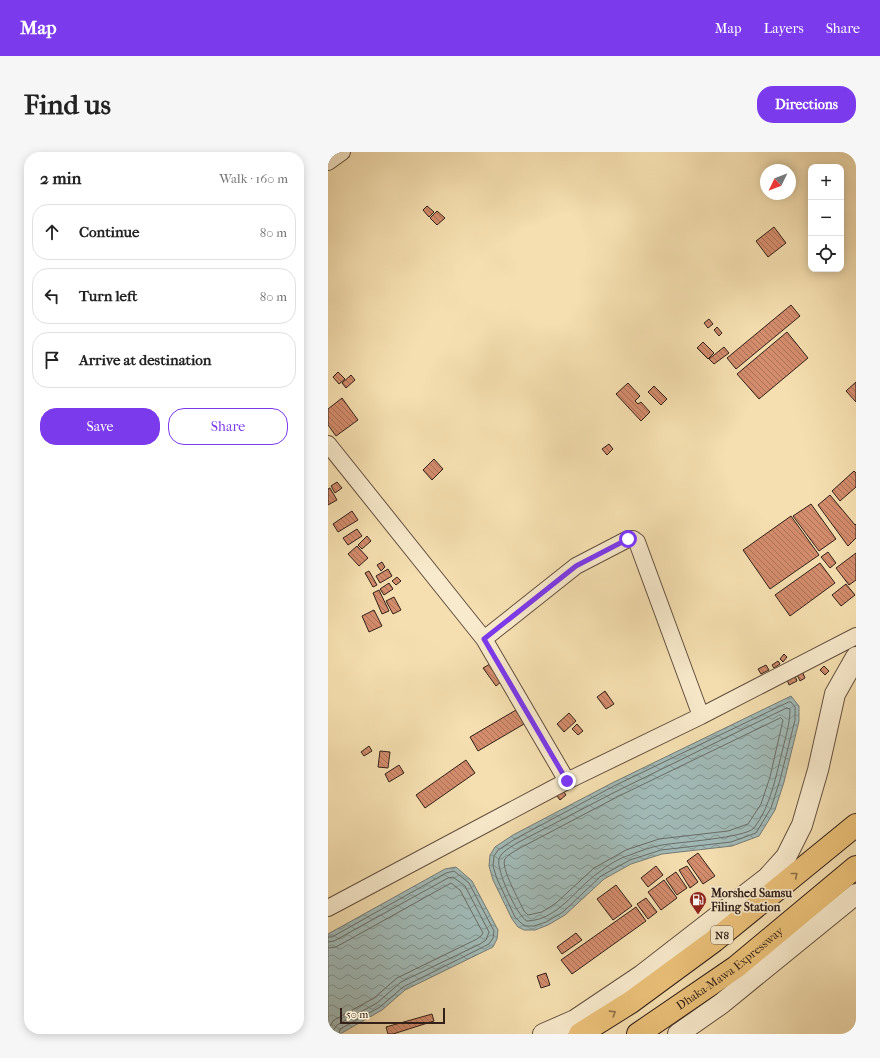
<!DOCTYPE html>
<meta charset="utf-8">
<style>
:root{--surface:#fff;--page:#f6f6f6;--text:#222;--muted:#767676;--line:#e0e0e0;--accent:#7c3aed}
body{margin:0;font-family:"IM FELL French Canon",serif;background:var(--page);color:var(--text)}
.controls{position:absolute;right:12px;top:12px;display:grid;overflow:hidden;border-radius:8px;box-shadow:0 2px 10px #0003}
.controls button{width:36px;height:36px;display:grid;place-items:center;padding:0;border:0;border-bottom:1px solid var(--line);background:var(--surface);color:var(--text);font:20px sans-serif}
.compass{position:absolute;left:432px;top:12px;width:36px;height:36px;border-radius:50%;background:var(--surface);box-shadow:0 2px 10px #0003;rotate:227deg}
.scale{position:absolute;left:12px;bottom:10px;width:105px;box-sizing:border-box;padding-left:4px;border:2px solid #322019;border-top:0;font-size:11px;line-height:14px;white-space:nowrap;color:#322019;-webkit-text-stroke:3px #f8eacc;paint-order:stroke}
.stop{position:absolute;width:12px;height:12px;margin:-9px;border:3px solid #7c3aed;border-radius:50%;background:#fff}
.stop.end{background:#7c3aed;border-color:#fff;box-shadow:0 1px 4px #0008}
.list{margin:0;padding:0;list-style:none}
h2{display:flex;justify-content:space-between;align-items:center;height:52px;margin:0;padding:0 16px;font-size:17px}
h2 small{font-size:13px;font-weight:400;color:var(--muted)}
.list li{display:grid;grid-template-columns:26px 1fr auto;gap:12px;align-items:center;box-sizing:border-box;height:56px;margin:0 8px 8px;padding:0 8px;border:1px solid var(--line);border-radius:16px}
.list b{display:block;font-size:15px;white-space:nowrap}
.list em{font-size:13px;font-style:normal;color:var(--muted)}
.actions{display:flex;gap:8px;padding:12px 16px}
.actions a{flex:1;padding:9px 0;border:1px solid var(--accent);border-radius:16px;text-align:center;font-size:14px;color:var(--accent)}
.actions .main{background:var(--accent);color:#fff}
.icon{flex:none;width:22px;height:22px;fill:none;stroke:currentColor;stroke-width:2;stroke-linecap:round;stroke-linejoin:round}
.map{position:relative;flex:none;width:528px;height:882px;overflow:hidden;border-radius:16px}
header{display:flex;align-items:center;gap:24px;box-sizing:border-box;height:56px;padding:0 20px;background:var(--accent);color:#fff}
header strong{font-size:19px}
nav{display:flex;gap:22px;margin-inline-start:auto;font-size:14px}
.intro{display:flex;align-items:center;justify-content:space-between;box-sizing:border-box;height:96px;padding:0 24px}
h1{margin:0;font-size:28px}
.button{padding:10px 18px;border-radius:16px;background:var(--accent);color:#fff;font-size:14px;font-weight:700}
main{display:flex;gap:24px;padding:0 24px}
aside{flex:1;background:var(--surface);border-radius:16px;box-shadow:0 2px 10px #0003}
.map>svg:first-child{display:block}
.water{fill:url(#water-waves);stroke:#757c78}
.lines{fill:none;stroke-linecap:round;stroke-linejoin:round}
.shore{stroke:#6a6d68;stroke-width:1}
.building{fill:url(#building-back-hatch);stroke:#322019}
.minor-casing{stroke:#63503f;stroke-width:18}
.tertiary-casing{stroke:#63503f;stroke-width:22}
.motorway-casing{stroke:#322019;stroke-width:24}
.minor{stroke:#f8eacc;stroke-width:16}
.tertiary{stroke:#f8eacc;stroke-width:20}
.motorway{stroke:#eac078;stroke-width:22}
.oneway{stroke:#8e7048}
.route{stroke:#7c3aed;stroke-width:5}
.labels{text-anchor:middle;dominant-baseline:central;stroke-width:3.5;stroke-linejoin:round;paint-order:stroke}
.shield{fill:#f8eacc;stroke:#6d5d4f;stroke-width:1}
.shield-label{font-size:11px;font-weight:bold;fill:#322019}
.poi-label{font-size:12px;font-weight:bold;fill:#322019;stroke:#f8eacc;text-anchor:start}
.street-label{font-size:12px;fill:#322019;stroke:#f8eacc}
</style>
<header>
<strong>Map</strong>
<nav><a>Map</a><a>Layers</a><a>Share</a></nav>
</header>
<div class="intro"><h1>Find us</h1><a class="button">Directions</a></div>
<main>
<aside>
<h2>2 min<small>Walk · 160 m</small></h2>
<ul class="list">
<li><svg class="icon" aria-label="ahead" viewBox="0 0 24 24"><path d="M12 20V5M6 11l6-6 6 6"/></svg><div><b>Continue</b></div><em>80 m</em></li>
<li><svg class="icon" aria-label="left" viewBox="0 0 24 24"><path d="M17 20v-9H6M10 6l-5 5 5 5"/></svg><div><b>Turn left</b></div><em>80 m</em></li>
<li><svg class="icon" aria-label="arrive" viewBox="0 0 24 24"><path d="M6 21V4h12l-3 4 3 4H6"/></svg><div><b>Arrive at destination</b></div></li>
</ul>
<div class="actions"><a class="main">Save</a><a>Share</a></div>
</aside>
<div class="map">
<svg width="528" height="882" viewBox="0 0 528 882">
<defs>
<pattern id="water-waves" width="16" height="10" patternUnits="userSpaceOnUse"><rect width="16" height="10" fill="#a1bab7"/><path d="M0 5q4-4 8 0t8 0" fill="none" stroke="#849794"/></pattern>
<pattern id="building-back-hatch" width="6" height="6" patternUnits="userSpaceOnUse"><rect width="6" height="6" fill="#d38c6c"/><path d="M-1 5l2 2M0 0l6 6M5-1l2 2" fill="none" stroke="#ac7258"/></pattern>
</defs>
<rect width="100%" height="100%" fill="#f5dfb0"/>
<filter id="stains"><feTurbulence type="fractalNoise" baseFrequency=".005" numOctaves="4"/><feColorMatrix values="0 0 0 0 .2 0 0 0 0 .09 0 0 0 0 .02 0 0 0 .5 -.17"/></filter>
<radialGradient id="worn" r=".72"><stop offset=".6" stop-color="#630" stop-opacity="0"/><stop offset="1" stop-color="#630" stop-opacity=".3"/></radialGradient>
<path class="water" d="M463,544L471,554V569L456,630L447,658L431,684L404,694L334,702L303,712L276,727L237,763L220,773L207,778H196L190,775L184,767L165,728L161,714L162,703L167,695L185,683L284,631Z
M128,715L144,729L170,778L169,787L165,795L77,838L54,858L12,882H0V782L117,717Z"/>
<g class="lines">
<path class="shore" d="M461,550H463L467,555V568L452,628L443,656L428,681L403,690L333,698L302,708L273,724L235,760L218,770L206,774H197L193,771L187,765L169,727L165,714L166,704L170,698L187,687L286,634Z
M459,556L462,557C462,571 458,583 455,596C448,623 443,654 426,676C417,686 351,690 334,693C323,695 312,699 302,703C291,706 279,714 270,721C247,737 230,768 199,769C189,764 168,718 171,707C173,700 183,695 189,691L289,639Z
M453,566L455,568L442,625L433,652L420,672L400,679L331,687L298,698L266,716L228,751L214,760L200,763L196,759C192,750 172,715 177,707C180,702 188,699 192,696L291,644Z
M0,785H4L118,721L126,719L141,731L166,779L165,786L161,792L75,835L52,855L12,877L11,882
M0,790L6,789L120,726L125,725L137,734L161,780L158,788L152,792L73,830L49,851L9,873L6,877L5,882
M0,796L8,795L123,731L132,738L155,781L153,784L149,787L69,826L46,846L6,868L0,877"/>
</g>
<path class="building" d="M99,54L106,60L101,65L95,58Z
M109,59L117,66L109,73L102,66Z
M446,75L458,91L440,105L428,89Z
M463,153L472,164L408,217L399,206Z
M381,167L385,172L380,176L376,171Z
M389,175L394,181L391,184L386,178Z
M459,180L480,206L431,247L409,222Z
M375,190L386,201L380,207L369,196Z
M396,195L401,201L386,212L381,207Z
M10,220L17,227L11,232L5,225Z
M23,223L27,228L18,236L14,231Z
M528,230V250L518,239Z
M300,231L312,244L307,249L310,252L313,250L322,260L313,269L288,242Z
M326,234L339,247L333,253L320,240Z
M14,246L30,268L8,284L0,273V257Z
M281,292L285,297L279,303L274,297Z
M106,307L115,317L104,328L95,318Z
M526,319L528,321V335L512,349L504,339Z
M9,330L14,336L7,341L3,334Z
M2,336L9,348L0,353V337Z
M502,343L527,373L528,372V386L520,394L490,353Z
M483,352L508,387L491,399L465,364Z
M24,359L30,368L10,380L5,372Z
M463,364L491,403L442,437L415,398Z
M29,377L34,384L20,393L15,386Z
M39,384L43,389L34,397L30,393Z
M29,394L40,406L31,414L20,402Z
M500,400L508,411L502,416L493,405Z
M528,401V428L521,433L508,416Z
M54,410L57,415L53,419L49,413Z
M492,411L507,431L462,464L447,443Z
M60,417L64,424L52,431L48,424Z
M41,419L49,433L45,435L37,421Z
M69,425L73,429L68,433L64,429Z
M61,431L65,437L56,443L52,437Z
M518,432L527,443L513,454L504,443Z
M51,438L61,459L54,462L45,441Z
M66,445L73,458L65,462L58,449Z
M46,458L54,474L41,480L34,464Z
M456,502L459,505L455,510L452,507Z
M450,509L452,512L446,516L444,513Z
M162,512L174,529L168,534L155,516Z
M438,513L441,518L433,522L430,517Z
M496,514L501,519L497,523L492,518Z
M474,519L477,526L472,529L468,521Z
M466,521L469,529L461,533L458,525Z
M277,539L286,552L278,557L269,545Z
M188,558L196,572L150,599L142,585Z
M241,561L248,569L236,580L229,572Z
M249,572L255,579L250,583L244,577Z
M41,594L44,599L36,604L33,600Z
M52,599L62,600L60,616L50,615Z
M138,608L147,621L97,656L88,643Z
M71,613L76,621L61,630L57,622Z
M233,636L238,643L232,648L226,640Z
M370,701L387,724L375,732L359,709Z
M328,714L335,723L320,735L313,726Z
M359,714L370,730L362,736L351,718Z
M348,720L359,736L349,743L338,727Z
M336,728L349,746L333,758L320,740Z
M288,733L304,754L285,768L269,747Z
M318,746L329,760L320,767L309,752Z
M308,755L318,769L244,822L233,808Z
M248,781L254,788L234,802L229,795Z
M218,821L222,833L213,836L209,824Z
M104,862L106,869L65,882H60L58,875Z"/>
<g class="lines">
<defs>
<path id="minor" d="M0,10L14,0
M0,292L156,487
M239,629L156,487L248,414L300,387H305L309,390L373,564
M0,756L239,629L373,564L528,484"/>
<path id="tertiary" d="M215,882L247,868L314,823L439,726L458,705L474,673L490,618L507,542L528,505
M350,882L393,852L528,742"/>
<g id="motorway">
<path d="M252,882L303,850L386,789L528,673"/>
<path id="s1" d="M310,882L408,815L528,715"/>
</g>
</defs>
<use href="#minor" class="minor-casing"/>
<use href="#tertiary" class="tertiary-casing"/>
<use href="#motorway" class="motorway-casing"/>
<use href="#minor" class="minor"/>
<use href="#tertiary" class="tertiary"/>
<use href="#motorway" class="motorway"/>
</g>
<defs><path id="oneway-chevron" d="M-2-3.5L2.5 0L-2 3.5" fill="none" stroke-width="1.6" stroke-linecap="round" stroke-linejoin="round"/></defs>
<g class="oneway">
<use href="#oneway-chevron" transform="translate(467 723) rotate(-39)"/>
<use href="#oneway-chevron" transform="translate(285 861) rotate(-32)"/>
</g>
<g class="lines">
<path class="route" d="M239,629L156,487L248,414L300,387"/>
</g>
<defs>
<symbol id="fuel-pin" viewBox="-11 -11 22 30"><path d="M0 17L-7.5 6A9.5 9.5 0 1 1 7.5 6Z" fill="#8f2418" stroke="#f8eacc"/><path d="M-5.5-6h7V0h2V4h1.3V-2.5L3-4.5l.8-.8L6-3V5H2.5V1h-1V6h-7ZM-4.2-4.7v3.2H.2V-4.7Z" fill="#fff"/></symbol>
</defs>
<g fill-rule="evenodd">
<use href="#fuel-pin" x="360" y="738" width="20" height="27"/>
</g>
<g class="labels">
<rect class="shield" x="383" y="774" width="22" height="18" rx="3"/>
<g class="shield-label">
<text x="394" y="783">N8</text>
</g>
<g class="poi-label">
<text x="383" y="741">Morshed Samsu<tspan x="383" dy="14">Filing Station</tspan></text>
</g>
<g class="street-label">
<text stroke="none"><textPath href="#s1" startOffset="113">Dhaka-Mawa Expressway</textPath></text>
</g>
</g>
<rect width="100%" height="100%" filter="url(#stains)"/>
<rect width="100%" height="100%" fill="url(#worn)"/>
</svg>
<div class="controls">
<button>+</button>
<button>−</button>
<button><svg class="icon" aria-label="locate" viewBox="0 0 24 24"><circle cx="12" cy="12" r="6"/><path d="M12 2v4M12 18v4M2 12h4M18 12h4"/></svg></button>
</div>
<svg class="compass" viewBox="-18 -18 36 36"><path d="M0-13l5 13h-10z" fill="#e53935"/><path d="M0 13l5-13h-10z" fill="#767676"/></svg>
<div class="scale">50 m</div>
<div class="stop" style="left:300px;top:387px"></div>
<div class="stop end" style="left:239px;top:629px"></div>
</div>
</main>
